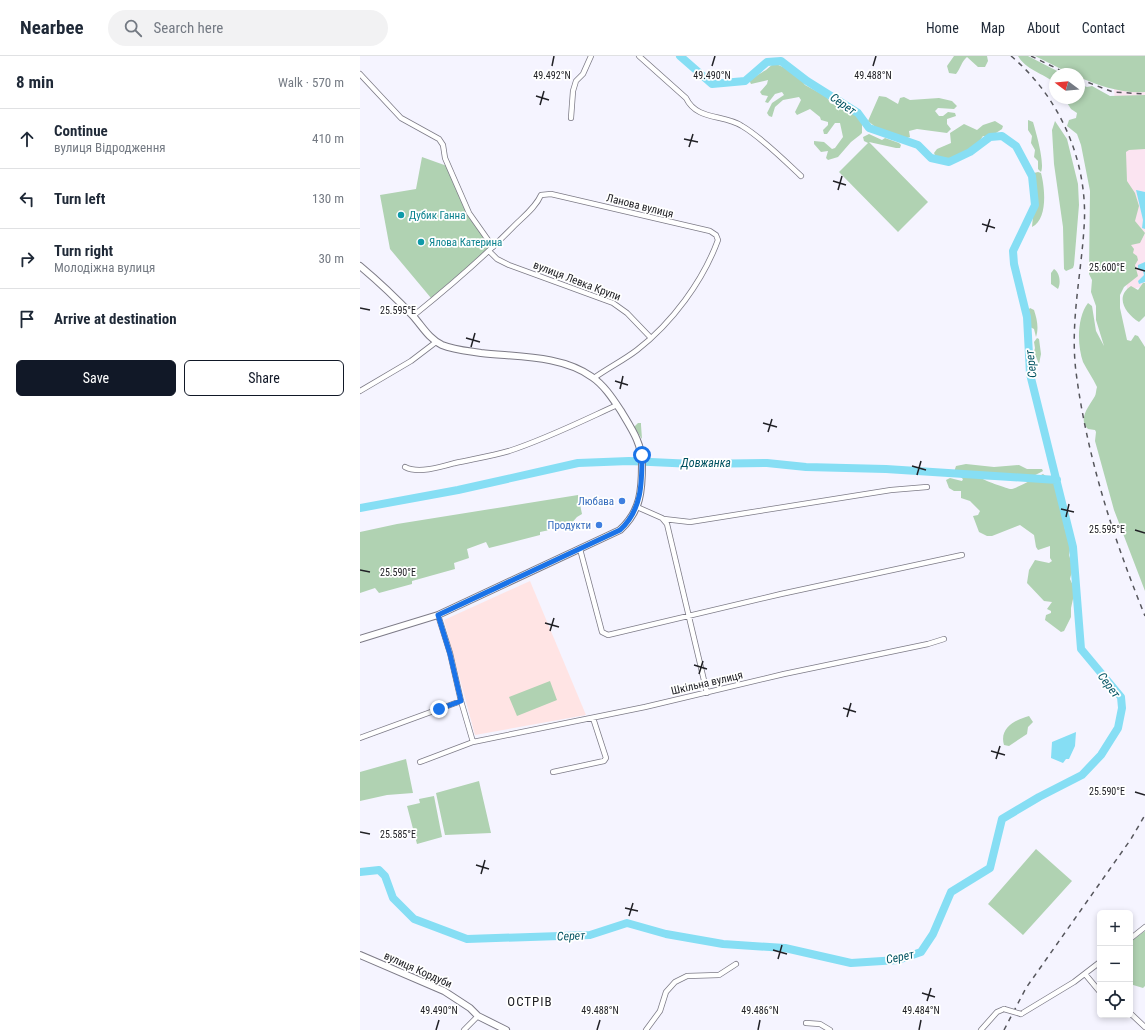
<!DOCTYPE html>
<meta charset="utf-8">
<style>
:root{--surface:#fff;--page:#f2f2f3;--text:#1f2937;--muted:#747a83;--line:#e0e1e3;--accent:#111827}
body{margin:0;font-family:"Roboto Condensed",sans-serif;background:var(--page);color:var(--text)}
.controls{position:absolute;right:12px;bottom:12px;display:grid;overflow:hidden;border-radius:6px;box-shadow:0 2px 6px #0003}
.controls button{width:36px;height:36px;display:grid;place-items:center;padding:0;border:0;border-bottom:1px solid var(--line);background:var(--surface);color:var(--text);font:20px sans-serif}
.compass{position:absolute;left:689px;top:12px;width:36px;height:36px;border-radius:50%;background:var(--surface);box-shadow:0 2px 6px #0003;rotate:286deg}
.stop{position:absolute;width:12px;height:12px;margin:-9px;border:3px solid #1a73e8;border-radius:50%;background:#fff}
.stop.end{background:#1a73e8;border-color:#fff;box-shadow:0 1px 4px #0008}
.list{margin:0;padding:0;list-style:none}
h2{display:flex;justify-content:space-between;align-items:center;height:52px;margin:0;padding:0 16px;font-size:17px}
h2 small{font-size:13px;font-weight:400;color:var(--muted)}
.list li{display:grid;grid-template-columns:26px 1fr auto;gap:12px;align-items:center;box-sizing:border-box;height:60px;padding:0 16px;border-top:1px solid var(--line)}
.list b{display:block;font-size:15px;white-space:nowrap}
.list p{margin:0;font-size:13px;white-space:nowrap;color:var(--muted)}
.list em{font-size:13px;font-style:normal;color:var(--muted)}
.actions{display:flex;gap:8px;padding:12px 16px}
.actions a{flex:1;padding:9px 0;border:1px solid var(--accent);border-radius:6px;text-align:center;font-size:14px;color:var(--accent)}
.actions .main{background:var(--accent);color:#fff}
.icon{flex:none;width:22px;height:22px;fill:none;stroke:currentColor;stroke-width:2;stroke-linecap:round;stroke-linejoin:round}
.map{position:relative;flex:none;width:785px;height:974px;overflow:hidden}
header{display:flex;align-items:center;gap:24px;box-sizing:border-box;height:56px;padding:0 20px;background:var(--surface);border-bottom:1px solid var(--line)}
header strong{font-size:19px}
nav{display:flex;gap:22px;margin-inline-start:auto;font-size:14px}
.search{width:280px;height:36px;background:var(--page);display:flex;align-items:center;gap:10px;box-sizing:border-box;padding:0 14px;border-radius:22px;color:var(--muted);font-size:15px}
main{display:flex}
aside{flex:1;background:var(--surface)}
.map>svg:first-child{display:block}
.industrial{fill:#fbe4f1}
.education{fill:#ffe4e4}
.green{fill:#b0d2b2}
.water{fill:#86def4}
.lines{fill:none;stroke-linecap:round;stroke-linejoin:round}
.river{stroke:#86def4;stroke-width:8}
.street-casing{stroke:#7d7b87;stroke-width:6}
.secondary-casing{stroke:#7d7b87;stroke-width:8}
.street{stroke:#fff;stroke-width:4.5}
.secondary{stroke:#fff;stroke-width:6}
.rail{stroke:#56565c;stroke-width:1.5;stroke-dasharray:5 5;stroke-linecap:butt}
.street-bridge-casing{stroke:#7d7b87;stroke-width:6;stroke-linecap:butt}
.street-bridge{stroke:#fff;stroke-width:4.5}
.route{stroke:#1a73e8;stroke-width:5}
.ticks{fill:none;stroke:#212126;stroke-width:1.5}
.culture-dot{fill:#0f9aa8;stroke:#fff;stroke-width:1.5}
.shop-dot{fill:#3f7fe0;stroke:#fff;stroke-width:1.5}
.labels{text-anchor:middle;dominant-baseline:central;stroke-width:3.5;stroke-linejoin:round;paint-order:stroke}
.street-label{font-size:11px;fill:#212126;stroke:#fff}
.culture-label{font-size:11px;fill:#0d838f;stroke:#fff;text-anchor:start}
.shop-label{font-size:11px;fill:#366cbe;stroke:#fff;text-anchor:end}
.water-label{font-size:12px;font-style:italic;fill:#005261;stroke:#fff}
.quarter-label{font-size:13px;letter-spacing:1px;fill:#212126;stroke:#fff}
.ticks-label{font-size:10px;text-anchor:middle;fill:#212126;stroke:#fff;stroke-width:3.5;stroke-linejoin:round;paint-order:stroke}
</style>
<header>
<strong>Nearbee</strong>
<div class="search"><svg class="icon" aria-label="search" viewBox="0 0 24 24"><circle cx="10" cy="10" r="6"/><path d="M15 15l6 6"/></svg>Search here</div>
<nav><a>Home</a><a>Map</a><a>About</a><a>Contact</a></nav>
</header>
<main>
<aside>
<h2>8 min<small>Walk · 570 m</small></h2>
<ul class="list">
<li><svg class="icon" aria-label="ahead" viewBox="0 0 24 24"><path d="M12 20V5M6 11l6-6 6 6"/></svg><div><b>Continue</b><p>вулиця Відродження</p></div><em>410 m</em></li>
<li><svg class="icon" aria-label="left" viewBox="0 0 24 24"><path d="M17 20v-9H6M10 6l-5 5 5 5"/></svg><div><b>Turn left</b></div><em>130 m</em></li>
<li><svg class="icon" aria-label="right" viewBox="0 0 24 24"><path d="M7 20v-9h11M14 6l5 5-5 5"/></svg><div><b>Turn right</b><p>Молодіжна вулиця</p></div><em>30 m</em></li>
<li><svg class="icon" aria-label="arrive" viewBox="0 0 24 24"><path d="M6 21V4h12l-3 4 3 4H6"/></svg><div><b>Arrive at destination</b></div></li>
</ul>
<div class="actions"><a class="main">Save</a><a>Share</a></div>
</aside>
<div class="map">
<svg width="785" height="974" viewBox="0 0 785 974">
<rect width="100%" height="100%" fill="#f5f4ff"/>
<path class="industrial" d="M785,19V230L767,234L754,32Z"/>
<path class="education" d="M170,525L226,659L115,679L84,564Z"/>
<path class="green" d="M594,0H627L628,5L625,11H618L607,1C601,6 601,12 596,18L589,17L587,10Z
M658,0H668L703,18H695V27C684,18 665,13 658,0Z
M675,0H785V36C764,38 739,30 719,21V18H711Z
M414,7L436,17L445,29L467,41L470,47L490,55L502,63V77L500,79L491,86L478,101L468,104L466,102L468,95L461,96L454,88V85L464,86L472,93L475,92L483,81L480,67H475L467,78H464L463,74L468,69V66L461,64L460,61L450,53L437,59L435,56L441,44L439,41L423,44L415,51L412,61L409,60L407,57L412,47L424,39L422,36L415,38L408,47L405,46L408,40L402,39L400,36L407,28L408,24L391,28L389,24L406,14Z
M719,24L721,29L727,31L732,30L750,40L785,39V93L769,94L766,96L767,125L775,137L779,150L775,165L785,177L780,187L771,189L774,193L773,197L777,200L778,204L775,209L778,220L764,231L760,239V252L767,284L771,285L775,279L778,280L785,291V535L754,454L735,385L736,376L735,374L728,373C717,363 730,349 735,340C736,338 736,334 737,331C733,322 727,314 723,306C717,289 717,261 728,247L732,250L736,275L744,290L736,264V250L731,236L732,224L729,218L730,135L721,89L717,78L707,70L709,64L716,62L717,57L711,53L704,42H719Z
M519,40L526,41L538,48L540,42L544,41L550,44L579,42L592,45L597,50L594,53L578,52L575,55L579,60H583L588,56L595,57L596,60L587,63V68L591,73L587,77L557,73L549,75L550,81C532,88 522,76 508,65Z
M668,64L673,66C676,76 685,107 681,116L678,113V105L674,101L675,94L671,87L672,80L668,74Z
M635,65L643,70L642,73L630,81L623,80L614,93L599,103L587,104L576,101L574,97L577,93L591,87L590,77L604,68L617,74L623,69Z
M695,65L707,83L718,128L719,149L714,209L713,212L706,215L704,213L703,171L694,108L692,74Z
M509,78L522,84L525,82L539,87L541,89L540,92H536L509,86L568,146L538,176L479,116L508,87L504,85L503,81Z
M62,101L87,110L107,155L130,190L123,198L71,242L30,193L20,139L56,133Z
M678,116L681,117C685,132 688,163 672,171L675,138L674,117Z
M694,213C700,217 701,227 698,233L691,228V217Z
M783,227H785V260L779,266C766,258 754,241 771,230L778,234Z
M670,252L674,254C677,263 679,272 676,281L674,273L668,270C666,264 665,257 670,252Z
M677,282L679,283L681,298L679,308L674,296L675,292L674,286Z
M278,367H281V369L282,383L274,371Z
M606,408L634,411L659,409L667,413H682L683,415C661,428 647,423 623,423C626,425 648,433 651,433C655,433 678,421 683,418L698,429L702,446L707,455L704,471L712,484L709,499L713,511L710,523L715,534L711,552V561L704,575L701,576L685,564L686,559L691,557V555L687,553L692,546L684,545L667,527L669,514L675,504L689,507L692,505L690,502V490L678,494L676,491L674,479L660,469L632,480H627L619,476L613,460L618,459L620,455L610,445L601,442V435H594L589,432L586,424L590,422L602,425L603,423L594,416L596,410Z
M218,439L222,458L217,461L209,470L180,476V479L129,492L126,486L107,493L109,502L94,507L95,513L52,525V528L19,537L15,532L0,537V476L37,468Z
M190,625L197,644L157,660L149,641Z
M669,660L673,666L668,671L667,678L649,690L644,689C639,672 655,664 669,660Z
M46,703L53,737L27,739L0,745V716Z
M119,725L131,777L85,779L76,737Z
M74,740L82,781L57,788L47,750L60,747L59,743Z
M676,793L712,825L663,879L628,848Z
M785,875V930L783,932L770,928V886Z"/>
<path class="water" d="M776,134L785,136V173L782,172L783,164Z
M785,206V226L779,228L778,225L784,219L783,215L778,213V209Z
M716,676L715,690L709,703H706L703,707L691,702L692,686Z"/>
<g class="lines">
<path class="river" d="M0,452L98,434L218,407L269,405L334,408L407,407L446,411L526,413L697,424
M0,816L19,814L25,820L33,842L54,863L107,883L230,879L267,867L306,878L363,888L425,892L491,907L538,904L561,896L573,878L591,836L630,812L642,763L679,741L722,719L741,699L758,672L762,652L761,641L721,593L713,491L670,318L667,261L654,208L653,195L675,149L672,120L656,90L642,80L630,81L610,96L589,106L571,102L558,89L509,72L498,57L447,25L421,5L407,6L385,25L352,28L320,0"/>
<defs>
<path id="street" d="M279,0L326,42C337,65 364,58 382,70C401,81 424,104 441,120
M0,18L41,62L79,83L83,89L85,102L109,157L133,191
M211,62L213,35L216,25L223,18L231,0
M129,195L137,203L149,209L253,247L267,257L291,282
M53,260C89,231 123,202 155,169C164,160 176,151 181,139L191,138L350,175L356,179L358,184C343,225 312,267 277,294C264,304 248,312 234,322
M0,335L51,305L76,286
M45,411C58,418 81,411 95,407C113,403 132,400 149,395C186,383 222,365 257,349
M277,451L302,462L307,468L347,637
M304,463L330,466L531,434L567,431
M220,493L242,576L248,579L421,538L602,499
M78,559L90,597L101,645L113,686
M0,682L101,645
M60,706L113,686L285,651L424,618L568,588L584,583
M193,716L244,705L246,702L233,662
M770,883L785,871
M725,918L740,936
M770,957L785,971
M661,958L714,926L740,906
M446,967L460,968L470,974
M104,974L118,960
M286,974L300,955L306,936L315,926L327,920L359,919L376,908
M621,974L637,956L644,953"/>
<path id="secondary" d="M0,210C18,225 36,242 53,260C62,270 69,283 82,289C94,294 108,295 121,297C156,301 202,299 232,321C244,329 253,343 261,355C271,372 282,387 282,408C282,434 281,455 260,474L78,559L0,583
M0,899L84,935L110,952L118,960L146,974"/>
</defs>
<use href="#street" class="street-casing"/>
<use href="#secondary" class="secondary-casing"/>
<use href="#street" class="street"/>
<use href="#secondary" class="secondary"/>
<path class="rail" d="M651,0C700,41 729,107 724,172C721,220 710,267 716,316C727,401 753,481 785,560
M671,0L708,18
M719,23L753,36L785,38
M644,974L666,932L771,783L785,759"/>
<defs>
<path id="street-bridge" d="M644,953L661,958"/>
</defs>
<use href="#street-bridge" class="street-bridge-casing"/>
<use href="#street-bridge" class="street-bridge"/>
</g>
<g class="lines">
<path class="route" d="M79,653L101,645L90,598L78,559L260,474C282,454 282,427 282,399"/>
</g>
<path class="ticks" d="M192,10L194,0M352,10L355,0M513,10L516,0M176,40L189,44M180,49L184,35M324,83L338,86M329,91L333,78M473,125L486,129M478,134L482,120M622,168L635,172M626,176L630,163M775,212L785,215M0,252L10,254M106,282L120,286M111,291L115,277M255,325L268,329M260,333L263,320M403,367L417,371M408,376L412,363M552,410L566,414M557,419L561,405M701,453L714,456M706,461L709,448M775,474L785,477M0,514L10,516M185,567L199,571M190,575L194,562M334,609L347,613M339,618L343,605M483,652L496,656M487,661L491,647M631,695L645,699M636,703L640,690M775,736L785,739M0,776L10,778M116,809L129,813M121,818L125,804M265,852L278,855M269,860L273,847M413,894L427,898M418,903L422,889M562,937L575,941M567,945L571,932M76,974L79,964M237,974L240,964M398,974L400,964M559,974L561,964"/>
<g class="culture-dot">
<circle cx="41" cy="159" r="4"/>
<circle cx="61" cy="186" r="4"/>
</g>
<g class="shop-dot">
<circle cx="262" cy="445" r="4"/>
<circle cx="239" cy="469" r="4"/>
</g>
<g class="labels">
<g class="street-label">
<text transform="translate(280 150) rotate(14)">Ланова вулиця</text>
<text transform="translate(217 225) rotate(21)">вулиця Левка Крупи</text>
<text transform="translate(347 627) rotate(-13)">Шкільна вулиця</text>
<text transform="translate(58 914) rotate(24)">вулиця Кордуби</text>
</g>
<g class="culture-label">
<text x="49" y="159">Дубик Ганна</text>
<text x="69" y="186">Ялова Катерина</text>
</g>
<g class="shop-label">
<text x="254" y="445">Любава</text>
<text x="231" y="469">Продукти</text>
</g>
<g class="water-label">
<text transform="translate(483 48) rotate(35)">Серет</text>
<text transform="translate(671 308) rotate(-96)">Серет</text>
<text x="346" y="407">Довжанка</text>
<text transform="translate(749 629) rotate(53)">Серет</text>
<text transform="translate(211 880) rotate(-2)">Серет</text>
<text transform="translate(540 901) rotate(-12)">Серет</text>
</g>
<g class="quarter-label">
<text x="170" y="945">ОСТРІВ</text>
</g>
</g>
<g class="ticks-label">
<text x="192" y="23">49.492°N</text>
<text x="352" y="23">49.490°N</text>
<text x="513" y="23">49.488°N</text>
<text x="747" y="215">25.600°E</text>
<text x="38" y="258">25.595°E</text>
<text x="747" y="477">25.595°E</text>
<text x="38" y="520">25.590°E</text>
<text x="747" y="739">25.590°E</text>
<text x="38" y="782">25.585°E</text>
<text x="79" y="958">49.490°N</text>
<text x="240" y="958">49.488°N</text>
<text x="400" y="958">49.486°N</text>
<text x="561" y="958">49.484°N</text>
</g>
</svg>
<div class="controls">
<button>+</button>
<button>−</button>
<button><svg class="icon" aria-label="locate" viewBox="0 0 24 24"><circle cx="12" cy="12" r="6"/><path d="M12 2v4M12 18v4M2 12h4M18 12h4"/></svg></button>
</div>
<svg class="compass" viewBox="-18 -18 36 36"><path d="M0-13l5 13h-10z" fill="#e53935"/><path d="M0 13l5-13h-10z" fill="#747a83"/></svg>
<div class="stop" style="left:282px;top:399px"></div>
<div class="stop end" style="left:79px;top:653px"></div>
</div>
</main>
